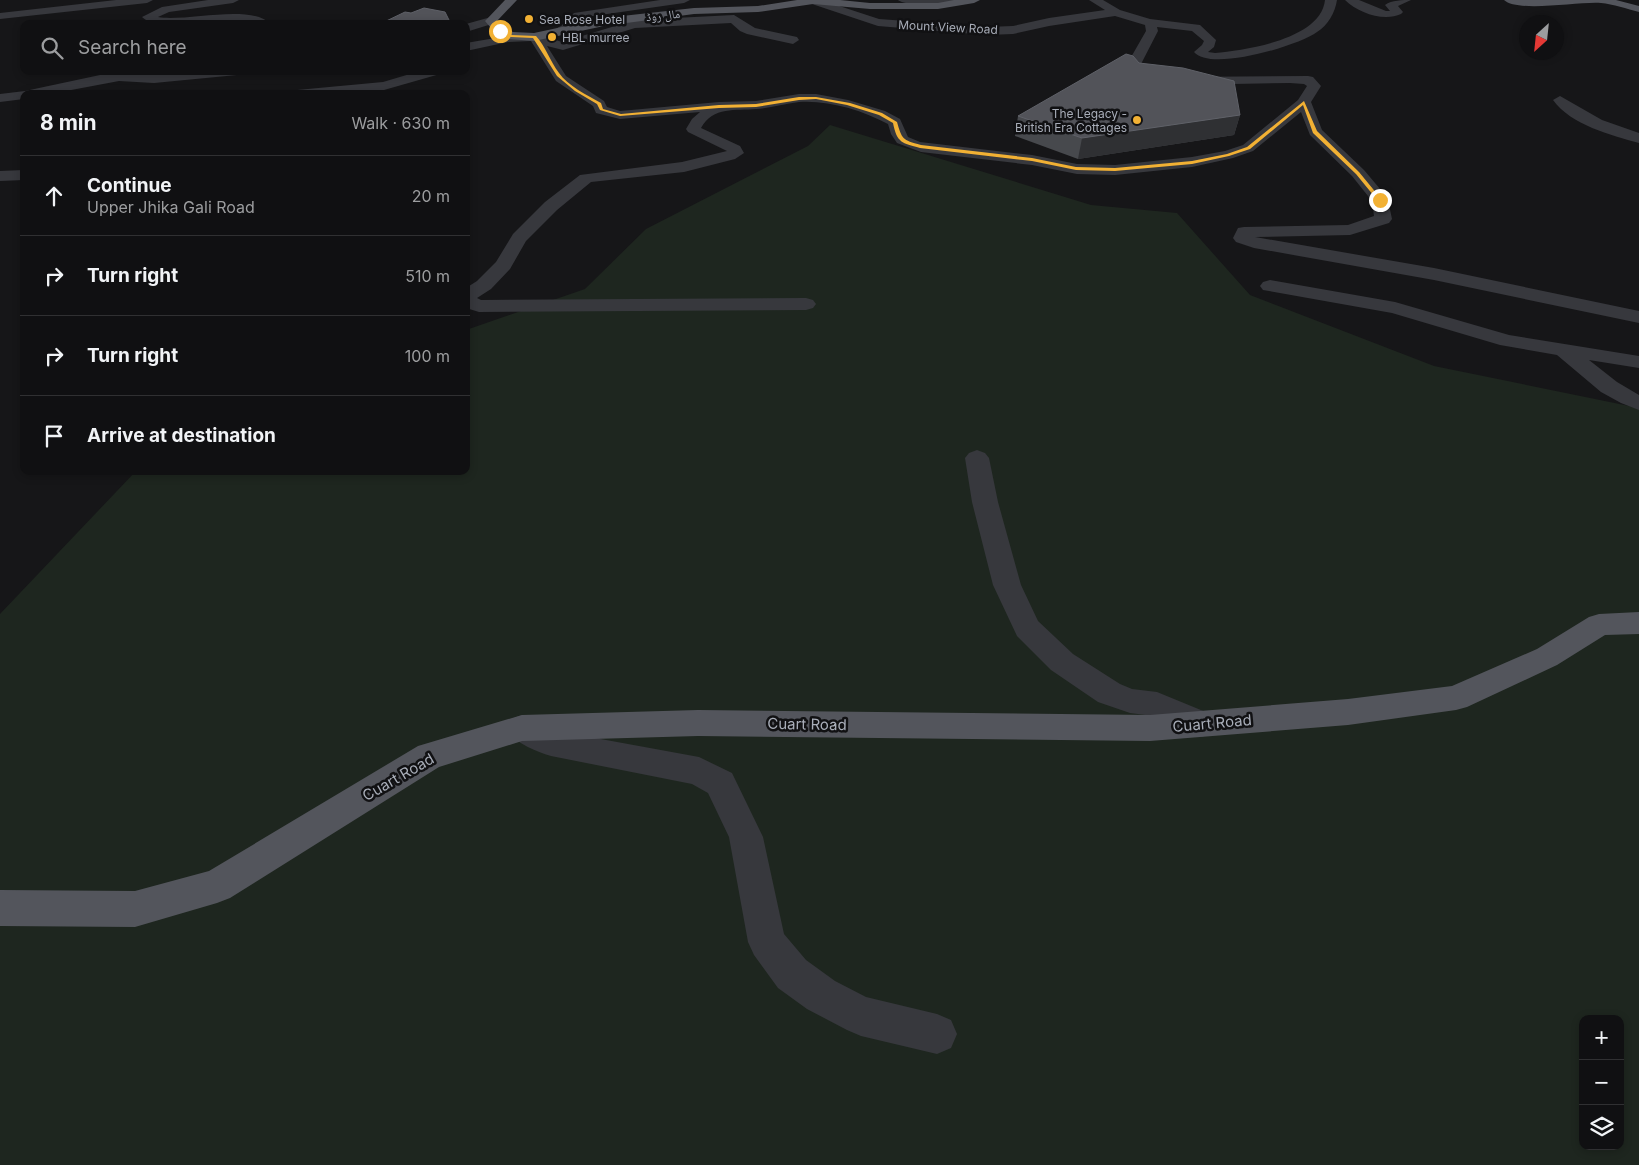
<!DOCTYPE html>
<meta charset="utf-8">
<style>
:root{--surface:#101012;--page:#1e1e20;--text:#f1f3f6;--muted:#9c9d9f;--line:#303032}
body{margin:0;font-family:Inter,"Noto Naskh Arabic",sans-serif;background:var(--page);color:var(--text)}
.controls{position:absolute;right:15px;bottom:15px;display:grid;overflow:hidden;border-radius:10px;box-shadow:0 2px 8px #0003}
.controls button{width:45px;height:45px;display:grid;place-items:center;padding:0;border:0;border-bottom:1px solid var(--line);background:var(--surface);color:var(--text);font:25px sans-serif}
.compass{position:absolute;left:1519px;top:15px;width:45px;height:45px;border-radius:50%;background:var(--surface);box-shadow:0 2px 8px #0003;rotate:207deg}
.stop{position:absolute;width:15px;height:15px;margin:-11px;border:4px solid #f2b134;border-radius:50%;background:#fff}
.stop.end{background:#f2b134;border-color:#fff;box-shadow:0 1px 5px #0008}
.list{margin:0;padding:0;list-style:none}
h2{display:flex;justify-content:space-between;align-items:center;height:65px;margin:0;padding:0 20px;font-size:21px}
h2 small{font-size:16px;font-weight:400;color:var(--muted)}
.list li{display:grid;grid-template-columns:32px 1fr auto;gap:15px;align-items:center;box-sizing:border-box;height:80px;padding:0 20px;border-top:1px solid var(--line)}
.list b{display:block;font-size:19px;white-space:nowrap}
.list p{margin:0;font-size:16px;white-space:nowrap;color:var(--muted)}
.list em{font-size:16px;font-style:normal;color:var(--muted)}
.icon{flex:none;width:28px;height:28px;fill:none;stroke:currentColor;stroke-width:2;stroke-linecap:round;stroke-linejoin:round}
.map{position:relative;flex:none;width:1639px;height:1165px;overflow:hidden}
.search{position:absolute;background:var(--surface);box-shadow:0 2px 8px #0003;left:20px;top:20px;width:450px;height:55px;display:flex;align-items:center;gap:12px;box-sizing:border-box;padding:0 18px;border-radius:10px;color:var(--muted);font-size:19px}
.panel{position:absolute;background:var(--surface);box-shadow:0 2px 8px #0003;left:20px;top:90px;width:450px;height:385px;border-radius:10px}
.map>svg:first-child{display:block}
.green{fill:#1e261f;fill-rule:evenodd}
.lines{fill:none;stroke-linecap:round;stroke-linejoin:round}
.minor{fill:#37383d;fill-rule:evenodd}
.major{fill:#53555c;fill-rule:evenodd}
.wall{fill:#47494d}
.shaded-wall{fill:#2f3033}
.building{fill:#525359;stroke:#5f6168}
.route{fill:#f2b134}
.poi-dot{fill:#f2b134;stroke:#111113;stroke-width:2}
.labels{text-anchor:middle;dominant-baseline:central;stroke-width:5;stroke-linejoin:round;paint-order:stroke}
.far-street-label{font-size:12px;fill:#a8adb8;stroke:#111113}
.far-poi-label{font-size:12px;fill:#a8adb8;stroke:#111113;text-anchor:start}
.street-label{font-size:15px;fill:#a8adb8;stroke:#111113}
</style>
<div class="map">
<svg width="1639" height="1165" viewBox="0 0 1639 1165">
<rect width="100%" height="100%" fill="#161618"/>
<path class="green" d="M830,125L1091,205L1177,213L1250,295L1434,366L1639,408V1165H0V614L136,471H466V330L585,289L646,229L808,146ZM1583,1019H1620V1146H1583Z"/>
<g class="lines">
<path class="minor" d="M116,0H153L147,3L0,19V13Z
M208,0H239L233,3L169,12L158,17C186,22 250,3 271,24C256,24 242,20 227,21C208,21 156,32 142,17L162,7Z
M660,0H690L684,3L586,17L590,22L588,24L558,36L552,32L563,24L576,20L572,15L574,13Z
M808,0H821L879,19L987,27L1013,26L1049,18L1105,10L1089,0H1103L1120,10L1150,19L1200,25L1216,40L1214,47L1208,52L1215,53C1247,50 1321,39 1325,0H1337C1335,13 1328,25 1317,32C1298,46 1210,72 1194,52L1202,45L1204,41L1192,31L1157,27L1158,31L1140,66L1144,73L1179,77L1308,76L1313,77L1321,86L1311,102L1322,130L1364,170L1386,196L1388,200L1392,219L1389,223L1350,235L1255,237L1434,268L1639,311V323L1434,280L1254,248L1236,242L1233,238L1238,228L1244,227L1348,225L1374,216L1372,201L1352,176L1310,135L1301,112L1253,151L1233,158L1192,167L1115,175L1077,174L1032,165L921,152L897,143L891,134L888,124C862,110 828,100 799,102C784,104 770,108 756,109C736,111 713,106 701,128L740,146L744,153L735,159L684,172L591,182L557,210L526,241L510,269L491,289L477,298L481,300L806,298L813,300L816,304L813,308L806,310L479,312L466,308V288L477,281L496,262L513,234L545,202L580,175L682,162L727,151L688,132L686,129L692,119L700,112L620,119L596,113L593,106L556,81L531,41L508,42L466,51V43L525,33L537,34L562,42L635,20L734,15L755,28L797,37L799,40L793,44L747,34L740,31L731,23L635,28L563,50L547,46L566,76L604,101L607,107L620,111L719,102L756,101L799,94H816L848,100L885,111L900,119L908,137L920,142L1032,155L1077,164L1115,165L1192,157L1225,151L1243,145L1298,100L1307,86L1304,84L1290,83L1179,85L1135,80L1126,66L1146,31L1145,25L1115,16L1049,26L1013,34L987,35L878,26L809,3Z
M898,0H972L973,1C965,8 906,7 898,0Z
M1345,0H1359L1386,11H1390L1385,5C1392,0 1402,0 1411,0L1398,6L1403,12L1401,14C1384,22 1358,13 1345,0Z
M491,17L497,21L495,23L466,32V24Z
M193,71H243L237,75L154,83L119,81L50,94H24V99L0,102V94L25,91L100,75L119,73L154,75Z
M420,71H441L440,74L384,90L344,94H290L297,90L383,82Z
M1560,96L1602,120L1639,133V143C1611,135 1571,125 1553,100Z
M24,170V180L0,181V171Z
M1270,280L1395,302L1509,335L1639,356V368L1589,360L1617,382L1639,395V410L1621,403L1601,392L1557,355L1500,345L1392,313L1263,290L1260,286L1263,282Z
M977,450L985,453L989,458L998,502L1021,585L1038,621L1073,654L1120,684L1132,689L1157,692L1213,715L1218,724L1213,733L1202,737L1153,716L1130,713L1098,702L1051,670L1017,636L993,585L972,502L965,458L969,453Z
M522,715L557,731L699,757L732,773L763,837L784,934L806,960L835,981L866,997L937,1014L951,1020L957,1034L951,1048L937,1054L861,1036L847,1030L807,1009L778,988L754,955L748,942L729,837L708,793L692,784L551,756C535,751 514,743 506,728L511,719Z"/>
<path class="major" d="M505,0H517L497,21L504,28L513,32L534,33L604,18L694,8L758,6L797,0H840L870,3H938L954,0H980L974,3L938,9H870L813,4L758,12L694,14L604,26L534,41L507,39L496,34L485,21L487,19Z
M1504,0H1616L1639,6V12C1627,9 1613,4 1601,3C1581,1 1518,13 1504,0Z
M1639,612V634L1605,635L1557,665L1467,707L1456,710L1348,725L1150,741L698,736L522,741L439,767L230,898L217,903L135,927L0,926V890L135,891L209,871L418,746L522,715L698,710L1150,715L1348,699L1452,686L1537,649L1589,617L1599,614Z"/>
</g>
<path class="wall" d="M1139,63L1240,115L1234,135L1078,159L1015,136L1018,116Z"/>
<path class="shaded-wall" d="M1240,115L1234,135L1078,159L1082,138Z"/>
<path class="building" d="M424,8L445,12L451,24H380L405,12L411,13Z
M1126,54L1133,56L1139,63L1183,68L1234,81L1240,115L1082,138L1018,116Z"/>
<path class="route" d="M502,30L511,35L536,36C546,47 550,61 559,73C568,86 587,95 601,103L603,109L621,114L719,105L756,104L799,97H816L850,103L882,113L897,122C902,139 902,140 921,145L1032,158L1076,167L1115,168L1192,161L1227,154L1247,147L1304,101L1317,131L1359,172L1382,200L1378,201L1356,174L1313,133L1303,105L1250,149L1229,156L1192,164L1115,171L1076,170L1032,161L920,148C902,143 897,143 893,123L879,115L847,105L816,99L799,100L756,107L719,108L620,116L600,110L597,104L575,91L557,76L533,38L511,37L498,31Z"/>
<g class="poi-dot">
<circle cx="529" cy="19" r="5"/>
<circle cx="552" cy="37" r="5"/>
<circle cx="1137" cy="120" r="5"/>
</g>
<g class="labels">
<g class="far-street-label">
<text transform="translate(663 15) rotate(-6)">مال روڈ</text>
<text transform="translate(948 27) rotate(3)">Mount View Road</text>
</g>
<g class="far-poi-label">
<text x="539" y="19">Sea Rose Hotel</text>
<text x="562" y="37">HBL murree</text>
<text x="1127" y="113" text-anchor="end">The Legacy -<tspan x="1127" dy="14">British Era Cottages</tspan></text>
</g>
<g class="street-label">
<text transform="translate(1212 723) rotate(-5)">Cuart Road</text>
<text transform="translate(807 724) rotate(1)">Cuart Road</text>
<text transform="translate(398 777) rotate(-30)">Cuart Road</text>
</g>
</g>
</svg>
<div class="controls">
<button>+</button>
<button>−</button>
<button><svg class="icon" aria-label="layers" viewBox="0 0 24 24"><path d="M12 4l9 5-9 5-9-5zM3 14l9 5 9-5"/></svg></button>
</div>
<svg class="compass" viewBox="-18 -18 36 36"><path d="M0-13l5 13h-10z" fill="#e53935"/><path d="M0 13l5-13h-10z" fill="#9c9d9f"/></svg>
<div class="stop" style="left:500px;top:31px"></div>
<div class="stop end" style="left:1380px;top:200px"></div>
<div class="search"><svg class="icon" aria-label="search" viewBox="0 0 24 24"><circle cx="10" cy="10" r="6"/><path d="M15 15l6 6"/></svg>Search here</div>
<section class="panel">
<h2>8 min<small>Walk · 630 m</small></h2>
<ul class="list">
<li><svg class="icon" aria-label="ahead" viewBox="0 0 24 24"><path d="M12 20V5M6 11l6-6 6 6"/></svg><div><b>Continue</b><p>Upper Jhika Gali Road</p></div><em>20 m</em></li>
<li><svg class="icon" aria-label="right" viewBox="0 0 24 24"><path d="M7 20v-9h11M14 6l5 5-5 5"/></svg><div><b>Turn right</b></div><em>510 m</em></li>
<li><svg class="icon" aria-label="right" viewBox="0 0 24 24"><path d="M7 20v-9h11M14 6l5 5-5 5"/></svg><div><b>Turn right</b></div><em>100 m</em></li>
<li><svg class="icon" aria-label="arrive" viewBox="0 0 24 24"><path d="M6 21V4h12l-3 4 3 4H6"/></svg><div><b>Arrive at destination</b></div></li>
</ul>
</section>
</div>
